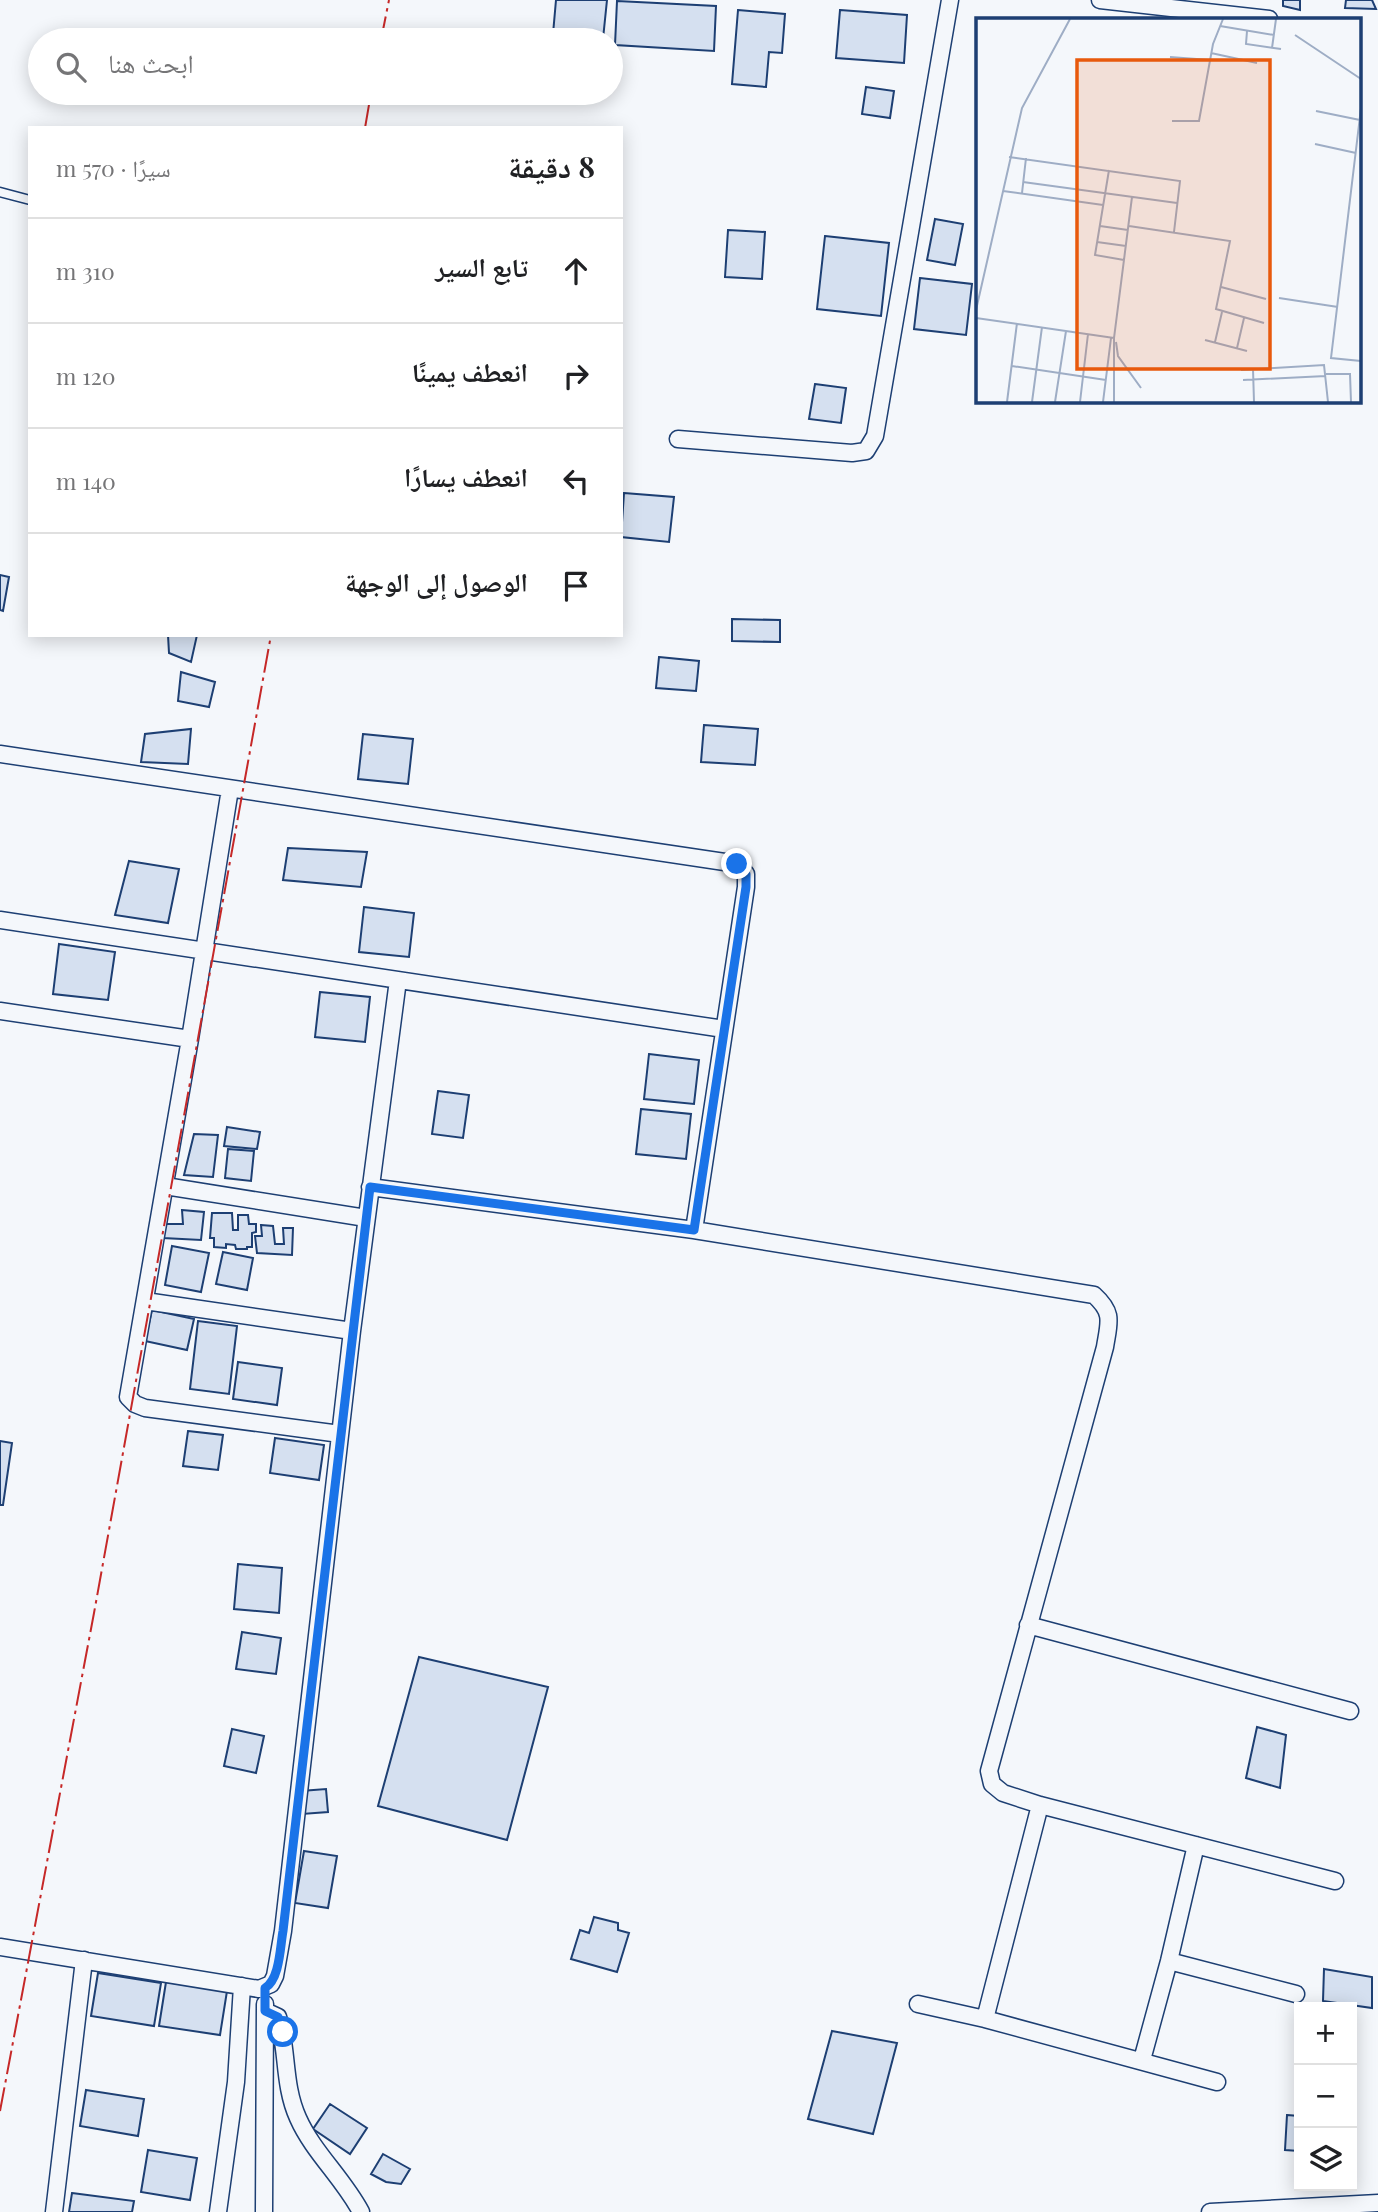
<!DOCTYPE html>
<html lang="ar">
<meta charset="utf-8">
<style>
:root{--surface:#fff;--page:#f2f2f2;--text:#202124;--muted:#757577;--line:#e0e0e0}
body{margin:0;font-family:"Playfair Display","Noto Naskh Arabic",serif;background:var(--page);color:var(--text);direction:rtl}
.controls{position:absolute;right:21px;bottom:21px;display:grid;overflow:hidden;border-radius:0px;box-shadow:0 4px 18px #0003}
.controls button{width:63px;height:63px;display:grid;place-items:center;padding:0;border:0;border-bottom:2px solid var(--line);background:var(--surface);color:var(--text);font:35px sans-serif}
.stop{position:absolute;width:21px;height:21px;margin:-16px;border:5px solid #1a73e8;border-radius:50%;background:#fff}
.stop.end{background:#1a73e8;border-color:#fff;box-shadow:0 2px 7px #0008}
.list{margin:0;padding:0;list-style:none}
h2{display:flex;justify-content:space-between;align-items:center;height:91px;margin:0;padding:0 28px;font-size:30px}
h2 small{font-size:23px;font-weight:400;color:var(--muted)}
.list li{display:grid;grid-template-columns:46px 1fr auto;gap:21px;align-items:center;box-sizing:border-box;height:105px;padding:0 28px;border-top:2px solid var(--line)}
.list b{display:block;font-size:26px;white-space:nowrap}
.list em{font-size:23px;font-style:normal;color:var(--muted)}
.icon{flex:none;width:38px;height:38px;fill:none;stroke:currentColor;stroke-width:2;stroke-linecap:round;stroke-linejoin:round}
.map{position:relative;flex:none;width:1378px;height:2212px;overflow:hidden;direction:ltr}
.search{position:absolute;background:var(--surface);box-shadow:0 4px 18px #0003;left:28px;top:28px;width:595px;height:77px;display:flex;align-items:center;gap:18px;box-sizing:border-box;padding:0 24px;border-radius:38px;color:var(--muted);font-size:26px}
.panel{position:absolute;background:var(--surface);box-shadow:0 4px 18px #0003;left:28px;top:126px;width:595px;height:511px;border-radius:0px;direction:rtl}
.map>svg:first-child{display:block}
.building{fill:#d5e0f0;stroke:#1d3f73;stroke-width:2}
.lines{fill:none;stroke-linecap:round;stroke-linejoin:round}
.service-casing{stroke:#1d3f73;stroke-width:11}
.minor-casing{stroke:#1d3f73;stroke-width:19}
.service{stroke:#f4f7fb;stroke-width:8}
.minor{stroke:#f4f7fb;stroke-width:16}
.power{stroke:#c62828;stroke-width:2;stroke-dasharray:24 5 3.5 5;stroke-linecap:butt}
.route{stroke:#1a73e8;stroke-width:9}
.inset-road{fill:none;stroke:#9eadc5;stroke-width:2}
.view{fill:#e8590c;fill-opacity:0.15;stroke:#e8590c;stroke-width:3.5}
.inset-edge{fill:none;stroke:#1d3f73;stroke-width:3.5}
</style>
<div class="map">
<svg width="1378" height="2212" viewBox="0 0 1378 2212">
<rect width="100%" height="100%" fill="#f4f7fb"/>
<path class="building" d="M556,0H607L603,39L553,34Z
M1283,0H1300V10L1283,6Z
M1346,0H1372L1376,9L1345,8Z
M617,1L716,6L714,51L615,45Z
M738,10L785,14L782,53L769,52L766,87L732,84Z
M840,10L907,15L904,63L836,58Z
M866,87L894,91L890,118L862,114Z
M935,219L963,224L955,265L927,260Z
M728,230L765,232L762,279L725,277Z
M825,236L889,243L881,316L817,309Z
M920,278L972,284L966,335L914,329Z
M815,384L846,388L841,423L809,419Z
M624,493L674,497L669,542L621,537Z
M0,575L9,577L3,611L0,610Z
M732,619L780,620V642L732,641Z
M168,635H197L191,662L169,653Z
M659,657L699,661L696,691L656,688Z
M181,672L215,682L209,707L178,701Z
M704,725L758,729L755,765L701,762Z
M191,729L188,764L141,762L145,734Z
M363,734L413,739L408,784L358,779Z
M288,848L367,852L361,887L283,880Z
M129,861L179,869L168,923L115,915Z
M364,907L414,913L409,957L359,952Z
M59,944L115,952L108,1000L53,994Z
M320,992L370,997L365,1042L315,1037Z
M649,1054L699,1060L694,1104L644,1099Z
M438,1091L469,1095L463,1138L432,1134Z
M641,1109L691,1114L686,1159L636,1154Z
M227,1127L260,1132L257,1149L224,1146Z
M194,1134L218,1135L213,1177L184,1175Z
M228,1149L254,1151L251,1181L225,1178Z
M182,1210L204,1212L201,1240L163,1238L162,1224H183Z
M212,1213H232L233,1230H238V1215H248L249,1224H256V1232L252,1233V1247H247V1249H236L235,1245L226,1244V1248L214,1247V1238H210Z
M261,1225L273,1226L275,1244H284L283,1228H293L292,1255L257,1253L255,1236H262Z
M172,1246L209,1253L201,1292L165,1285Z
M223,1252L253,1258L247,1290L216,1284Z
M152,1310L194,1319L187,1350L145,1341Z
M198,1321L237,1326L229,1394L190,1389Z
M238,1362L282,1368L277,1405L233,1399Z
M188,1431L223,1435L218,1470L183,1466Z
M275,1438L324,1445L319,1480L270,1473Z
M0,1441L12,1443L3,1505H0Z
M238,1564L282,1568L279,1613L234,1609Z
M242,1632L281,1638L276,1674L236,1669Z
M419,1657L548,1687L507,1840L378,1806Z
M1257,1727L1286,1735L1280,1788L1246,1778Z
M232,1729L264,1736L256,1773L224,1766Z
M326,1789L328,1812L302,1814L301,1791Z
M304,1851L337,1856L328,1908L295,1903Z
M594,1917L618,1923V1930L629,1933L617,1972L571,1959L580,1930L589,1933Z
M1324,1969L1372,1977V2008L1323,2001Z
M98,1973L161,1983L154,2026L91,2016Z
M166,1982L227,1991L220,2035L159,2026Z
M832,2031L897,2043L873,2134L808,2119Z
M86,2090L144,2099L138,2136L80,2126Z
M330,2104L367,2128L350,2154L313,2129Z
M1287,2115L1299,2116V2151L1285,2150Z
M148,2150L197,2158L190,2200L141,2192Z
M383,2154L410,2169L401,2184L386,2182L371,2174Z
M72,2193L134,2201L132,2212H69Z"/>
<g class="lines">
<defs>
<path id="service" d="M0,192L30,200"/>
<path id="minor" d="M1100,0L1269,19
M678,439L852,453L866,451L875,436L950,0
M0,754L738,864L746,874V887L694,1230
M230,789L190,1039L128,1397L135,1404L145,1408L340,1434
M0,920L724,1029
M0,1011L190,1039
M165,1186L366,1218
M370,1187L694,1230L1094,1295C1114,1313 1109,1322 1105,1347L989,1771L992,1784L1003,1793L1040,1805L1335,1881
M145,1301L352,1331
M1028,1625L1350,1711
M0,1947L259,1989L271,1984L275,1976L283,1931L352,1331L398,980
M1169,1961L1296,1994
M918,2004L985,2019L1217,2082
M265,2011L278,2017C288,2050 283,2085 298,2118C313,2152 343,2178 361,2212
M985,2019L1040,1805
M1142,2060L1169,1961L1196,1845
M54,2212L84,1960
M218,2212L236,2082L242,1986
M264,2212L265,2004
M1210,2212L1378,2203"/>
</defs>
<use href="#service" class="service-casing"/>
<use href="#minor" class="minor-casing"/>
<use href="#service" class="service"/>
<use href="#minor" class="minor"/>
<path class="power" d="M381,40L389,0
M365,128L371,93
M0,2111L94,1613L271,635"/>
</g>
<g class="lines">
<path class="route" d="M283,2032L278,2017L265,2011V1988C280,1979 280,1947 283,1931L370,1187L694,1230L746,887V874L737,864"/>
</g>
<g transform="translate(976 18)">
<rect width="385" height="385" fill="#f4f7fb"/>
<path class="inset-road" d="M244,8L298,17M271,13L270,26L305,31M319,17L385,61M296,30L300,1M235,35L281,45M194,39L234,42M385,90L355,340L385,343M340,93L384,102M196,103H223L237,26L247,1M339,126L380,135M33,139L204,163L198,214M133,152L119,237L148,242M47,164L201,185M27,173L127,187M46,175L50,140M124,208L152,212M153,208L254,223L240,291L288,305M121,224L150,228M245,269L290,281M303,280L362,289M0,292L46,90L94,1M0,300L138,320M229,322L271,333M140,324L142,338L165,370M239,324L246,294M261,330L268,300M36,348L130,362M277,351L278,384M265,352L348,347L352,384M350,356H374L375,384M267,362L350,358M31,384L41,305M56,384L66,309M79,384L90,313M104,384L112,316M127,384L135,320M138,384V320L156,179"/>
<path class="view" d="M101,42H294V351H101Z"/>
<rect width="385" height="385" class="inset-edge"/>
</g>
</svg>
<div class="controls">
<button>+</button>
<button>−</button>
<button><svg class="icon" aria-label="layers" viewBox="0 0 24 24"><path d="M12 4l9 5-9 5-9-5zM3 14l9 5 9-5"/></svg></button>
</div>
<div class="stop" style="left:283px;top:2032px"></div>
<div class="stop end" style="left:737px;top:864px"></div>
<div class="search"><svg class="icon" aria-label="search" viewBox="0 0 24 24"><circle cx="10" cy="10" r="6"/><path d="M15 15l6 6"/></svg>ابحث هنا</div>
<section class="panel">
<h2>8 دقيقة<small>سيرًا · 570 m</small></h2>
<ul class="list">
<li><svg class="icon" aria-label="ahead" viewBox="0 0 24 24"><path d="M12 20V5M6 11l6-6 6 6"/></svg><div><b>تابع السير</b></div><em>310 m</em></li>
<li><svg class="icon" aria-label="right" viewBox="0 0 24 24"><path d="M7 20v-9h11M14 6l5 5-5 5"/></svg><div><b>انعطف يمينًا</b></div><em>120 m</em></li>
<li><svg class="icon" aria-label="left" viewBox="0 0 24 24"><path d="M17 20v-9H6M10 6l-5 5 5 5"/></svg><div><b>انعطف يسارًا</b></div><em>140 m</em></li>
<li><svg class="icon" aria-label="arrive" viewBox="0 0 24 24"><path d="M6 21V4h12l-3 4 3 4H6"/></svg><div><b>الوصول إلى الوجهة</b></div></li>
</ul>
</section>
</div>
